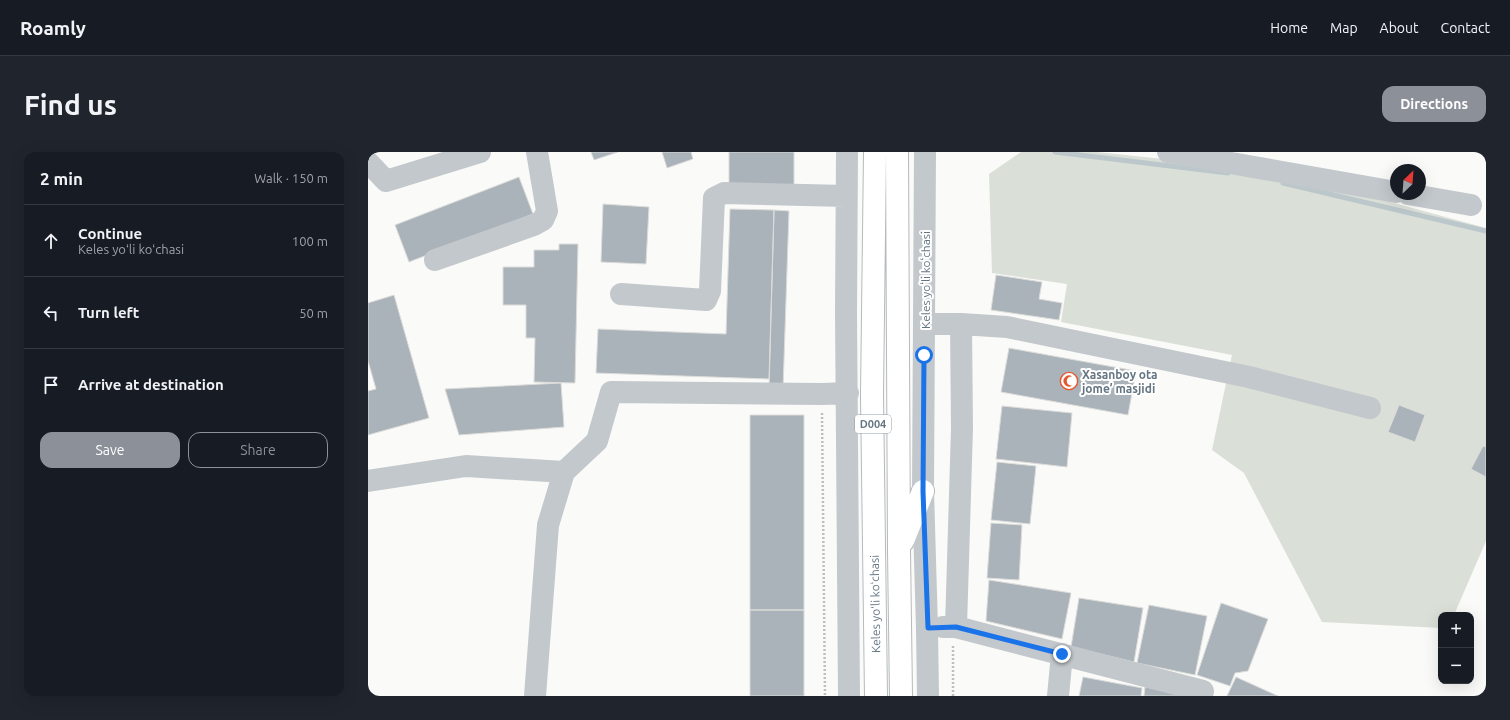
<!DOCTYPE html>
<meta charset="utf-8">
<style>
:root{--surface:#171b24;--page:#20242c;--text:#f1f3f6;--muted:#9ea1a6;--line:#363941;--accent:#8c9099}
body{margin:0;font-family:Ubuntu,sans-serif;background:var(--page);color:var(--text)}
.controls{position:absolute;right:12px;bottom:12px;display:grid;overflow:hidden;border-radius:8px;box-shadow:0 4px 16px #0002}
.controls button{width:36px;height:36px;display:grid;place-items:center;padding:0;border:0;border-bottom:1px solid var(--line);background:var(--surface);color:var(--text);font:20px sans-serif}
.compass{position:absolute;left:1022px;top:12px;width:36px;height:36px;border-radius:50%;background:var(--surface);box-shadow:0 4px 16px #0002;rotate:25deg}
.stop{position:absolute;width:12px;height:12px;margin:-9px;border:3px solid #1a73e8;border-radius:50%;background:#fff}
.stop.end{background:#1a73e8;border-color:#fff;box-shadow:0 1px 4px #0008}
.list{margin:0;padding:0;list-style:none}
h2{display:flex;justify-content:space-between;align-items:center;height:52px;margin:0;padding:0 16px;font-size:17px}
h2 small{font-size:13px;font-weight:400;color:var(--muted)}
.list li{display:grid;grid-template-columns:26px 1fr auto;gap:12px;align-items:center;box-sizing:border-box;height:72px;padding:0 16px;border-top:1px solid var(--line)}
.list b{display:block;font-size:15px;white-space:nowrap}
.list p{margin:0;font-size:13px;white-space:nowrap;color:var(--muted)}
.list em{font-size:13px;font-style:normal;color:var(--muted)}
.actions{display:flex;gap:8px;padding:12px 16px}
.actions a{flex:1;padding:9px 0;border:1px solid var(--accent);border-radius:12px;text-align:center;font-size:14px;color:var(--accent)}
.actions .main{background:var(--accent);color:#fff}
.icon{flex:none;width:22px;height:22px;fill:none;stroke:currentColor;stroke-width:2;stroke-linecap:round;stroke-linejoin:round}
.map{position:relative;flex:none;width:1118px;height:544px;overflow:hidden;border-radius:12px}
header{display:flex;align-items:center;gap:24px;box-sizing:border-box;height:56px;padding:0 20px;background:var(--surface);border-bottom:1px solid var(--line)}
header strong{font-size:19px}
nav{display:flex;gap:22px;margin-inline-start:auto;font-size:14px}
.intro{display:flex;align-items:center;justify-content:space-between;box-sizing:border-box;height:96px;padding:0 24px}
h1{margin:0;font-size:28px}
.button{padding:10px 18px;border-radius:12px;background:var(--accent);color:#fff;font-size:14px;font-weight:700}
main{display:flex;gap:24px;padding:0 24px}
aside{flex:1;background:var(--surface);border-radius:12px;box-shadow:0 4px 16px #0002}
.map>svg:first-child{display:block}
.green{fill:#dadfd7}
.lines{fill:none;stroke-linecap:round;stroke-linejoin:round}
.stream{stroke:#bbc7cb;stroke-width:5}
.building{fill:#aab3b9;stroke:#dcdcda}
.major-casing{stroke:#b5babe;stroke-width:24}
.path{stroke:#bbbfc2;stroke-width:2.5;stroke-dasharray:2 2;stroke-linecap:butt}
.minor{stroke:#c3c8cc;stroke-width:22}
.major{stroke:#fff;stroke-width:22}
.route{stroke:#1a73e8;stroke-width:5}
.labels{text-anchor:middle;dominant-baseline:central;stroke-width:4;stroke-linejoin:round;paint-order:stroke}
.shield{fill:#fff;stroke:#939fa8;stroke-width:1}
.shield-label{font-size:11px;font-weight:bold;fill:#657683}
.street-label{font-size:12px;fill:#657683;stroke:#fff}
.poi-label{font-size:12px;font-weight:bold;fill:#657683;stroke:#fff;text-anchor:start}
</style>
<header>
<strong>Roamly</strong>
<nav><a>Home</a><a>Map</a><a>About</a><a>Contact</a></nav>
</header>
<div class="intro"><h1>Find us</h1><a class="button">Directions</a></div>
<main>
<aside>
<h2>2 min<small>Walk · 150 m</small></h2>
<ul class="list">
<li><svg class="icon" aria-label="ahead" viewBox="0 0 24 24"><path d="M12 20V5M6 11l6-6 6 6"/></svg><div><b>Continue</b><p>Keles yoʻli koʻchasi</p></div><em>100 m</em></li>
<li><svg class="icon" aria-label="left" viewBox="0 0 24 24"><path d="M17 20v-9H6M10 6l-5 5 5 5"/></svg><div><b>Turn left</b></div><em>50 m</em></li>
<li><svg class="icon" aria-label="arrive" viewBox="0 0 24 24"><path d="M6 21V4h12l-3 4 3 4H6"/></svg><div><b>Arrive at destination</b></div></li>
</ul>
<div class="actions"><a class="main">Save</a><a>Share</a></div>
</aside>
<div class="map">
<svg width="1118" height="544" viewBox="0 0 1118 544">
<rect width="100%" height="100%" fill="#fafaf8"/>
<path class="green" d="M653,0H729L908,19L1118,76V389L1086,463H1073V476L954,470L876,321L844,298L864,203L693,170L699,132L624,121L621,22Z"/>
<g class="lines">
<path class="stream" d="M687,0L860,21
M915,31L1118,79"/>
</g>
<path class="building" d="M223,0H250L226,8Z
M294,0H323L325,7L299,16Z
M361,0H426V37L361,36Z
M151,25L165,62L41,110L27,73Z
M235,52L281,55L278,112L233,110Z
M362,57L406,58L401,227L228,221L230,177L358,182Z
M406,58L421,59L415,238H401Z
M191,92H210L207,231L166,230L167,186H158V153H135V115H166V98H191Z
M628,123L674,130L671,147L694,151L691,168L623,158Z
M26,143L61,266L0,283V239L8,237L0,209V151Z
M641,196L768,219L760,263L633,240Z
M193,231L196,275L91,283L77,237Z
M1031,253L1057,263L1047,290L1020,280Z
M634,254L704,261L699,315L628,307Z
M382,263H436V458H382Z
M1115,294L1118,295V325L1103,317Z
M629,310L668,314L662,372L623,368Z
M623,371L654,373L651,428L619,426Z
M621,428L703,441L694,487L618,469Z
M711,446L775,456L766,510L703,495Z
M853,451L900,467L880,519L867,521L862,534L829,523Z
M781,453L839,464L827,523L769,511Z
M382,458H436V544H382Z
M715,525L774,536L773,544H711Z
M868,525L910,544H859Z
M777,535L821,542V544H776Z"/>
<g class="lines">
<defs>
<path id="major" d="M507,0L504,243L508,544
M529,0L531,399L533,544
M535,389L555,339"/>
</defs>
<use href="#major" class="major-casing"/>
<path class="path" d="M454,261L457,544
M585,494V544"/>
<path class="minor" d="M479,0L478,161L481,544
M557,0L555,339L559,476L560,544
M800,0L1028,40
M0,10L18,29L112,0
M1040,42L1103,53
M67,108L166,73L175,68L179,59L169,0
M253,142L338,148L342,139L346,46L356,41L478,44
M557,172H593L639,175L881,225L1002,256
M0,329L98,314L196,320L229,289L243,240L455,242L480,241
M575,475H588L835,539L834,544
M588,475L594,276L593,172
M167,544L180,373L196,320
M690,544L694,502"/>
<use href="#major" class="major"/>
</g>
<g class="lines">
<path class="route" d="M556,203L555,339L560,476L588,475L694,502"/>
</g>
<defs>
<symbol id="mosque-ring" viewBox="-11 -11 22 22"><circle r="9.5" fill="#fff" stroke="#e4572e" stroke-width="1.5"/><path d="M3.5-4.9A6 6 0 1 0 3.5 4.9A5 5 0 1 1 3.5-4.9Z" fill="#e4572e"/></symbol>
</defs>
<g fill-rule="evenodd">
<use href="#mosque-ring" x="691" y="219" width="20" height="20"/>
</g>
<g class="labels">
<rect class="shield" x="487" y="263" width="36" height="18" rx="3"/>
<g class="shield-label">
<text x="505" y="272">D004</text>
</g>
<g class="street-label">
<text transform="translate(557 128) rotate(-90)">Keles yoʻli koʻchasi</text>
<text transform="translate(507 452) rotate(-91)">Keles yoʻli koʻchasi</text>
</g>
<g class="poi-label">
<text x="714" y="222">Xasanboy ota<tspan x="714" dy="14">jome’ masjidi</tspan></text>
</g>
</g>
</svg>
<div class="controls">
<button>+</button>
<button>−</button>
</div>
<svg class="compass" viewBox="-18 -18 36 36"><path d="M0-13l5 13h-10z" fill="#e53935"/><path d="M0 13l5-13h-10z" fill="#9ea1a6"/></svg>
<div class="stop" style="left:556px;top:203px"></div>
<div class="stop end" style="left:694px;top:502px"></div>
</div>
</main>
